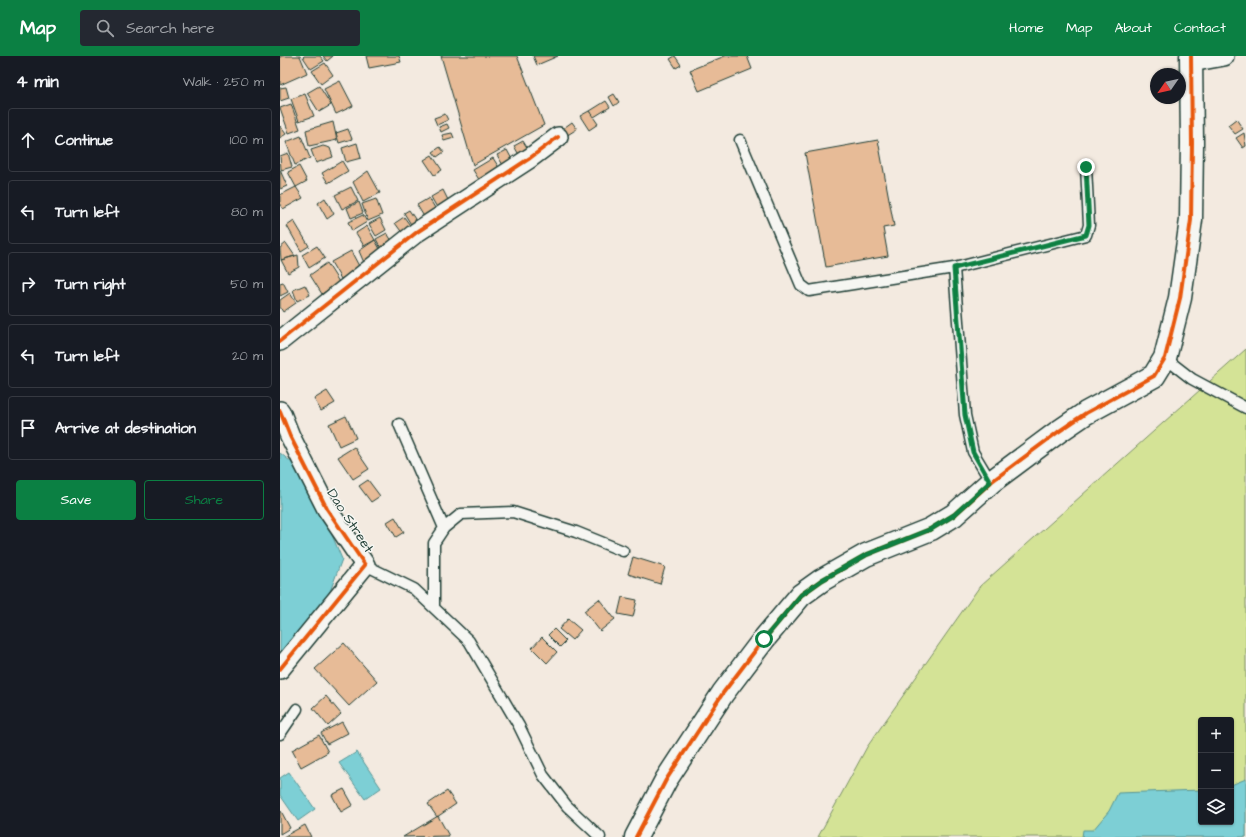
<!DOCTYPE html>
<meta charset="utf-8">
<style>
:root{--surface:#171b24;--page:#242831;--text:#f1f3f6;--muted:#9ea1a6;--line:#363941;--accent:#0b8043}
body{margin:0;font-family:"Architects Daughter",sans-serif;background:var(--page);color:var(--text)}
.controls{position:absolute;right:12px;bottom:12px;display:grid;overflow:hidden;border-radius:4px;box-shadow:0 1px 3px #0004}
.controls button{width:36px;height:36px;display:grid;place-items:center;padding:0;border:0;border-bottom:1px solid var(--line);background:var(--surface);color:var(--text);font:20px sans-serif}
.compass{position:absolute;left:870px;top:12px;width:36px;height:36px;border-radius:50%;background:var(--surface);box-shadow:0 1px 3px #0004;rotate:236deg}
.stop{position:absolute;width:12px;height:12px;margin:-9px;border:3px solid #0b8043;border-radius:50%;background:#fff}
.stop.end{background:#0b8043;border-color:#fff;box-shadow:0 1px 4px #0008}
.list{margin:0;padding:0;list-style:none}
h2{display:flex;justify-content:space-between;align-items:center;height:52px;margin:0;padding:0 16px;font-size:17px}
h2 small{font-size:13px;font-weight:400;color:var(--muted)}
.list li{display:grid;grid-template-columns:26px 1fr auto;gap:12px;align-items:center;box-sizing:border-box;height:64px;margin:0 8px 8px;padding:0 8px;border:1px solid var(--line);border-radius:4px}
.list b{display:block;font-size:15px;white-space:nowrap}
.list em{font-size:13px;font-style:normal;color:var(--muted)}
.actions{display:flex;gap:8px;padding:12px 16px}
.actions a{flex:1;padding:9px 0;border:1px solid var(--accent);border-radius:4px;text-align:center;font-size:14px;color:var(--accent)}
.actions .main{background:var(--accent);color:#fff}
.icon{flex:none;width:22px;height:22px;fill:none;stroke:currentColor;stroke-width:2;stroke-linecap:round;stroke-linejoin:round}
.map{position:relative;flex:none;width:966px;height:781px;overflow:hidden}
header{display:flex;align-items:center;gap:24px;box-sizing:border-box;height:56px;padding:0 20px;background:var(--accent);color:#fff}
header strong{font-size:19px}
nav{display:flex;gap:22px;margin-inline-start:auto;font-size:14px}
.search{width:280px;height:36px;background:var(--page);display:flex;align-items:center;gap:10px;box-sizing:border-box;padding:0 14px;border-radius:4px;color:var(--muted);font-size:15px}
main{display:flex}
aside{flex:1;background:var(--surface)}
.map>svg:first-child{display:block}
.green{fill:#d4e396;stroke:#7a9065;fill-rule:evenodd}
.water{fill:#7dcfd5;stroke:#579595}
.building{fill:#e7bb97;stroke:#1f3d34}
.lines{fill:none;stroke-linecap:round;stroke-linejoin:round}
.service-casing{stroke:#1f3d34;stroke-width:13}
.minor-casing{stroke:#1f3d34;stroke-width:22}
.tertiary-casing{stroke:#1f3d34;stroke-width:25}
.service{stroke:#f6f6f2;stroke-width:10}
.minor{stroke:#f6f6f2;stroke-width:19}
.tertiary{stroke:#f6f6f2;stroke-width:22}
.cycleway-casing{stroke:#f6f6f2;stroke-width:6}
.cycleway{stroke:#e8590c;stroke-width:4}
.route{stroke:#0b8043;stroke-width:5}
.labels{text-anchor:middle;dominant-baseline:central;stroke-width:3;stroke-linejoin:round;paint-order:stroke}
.street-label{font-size:14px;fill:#1f3d34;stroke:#f6f6f2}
</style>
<header>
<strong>Map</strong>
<div class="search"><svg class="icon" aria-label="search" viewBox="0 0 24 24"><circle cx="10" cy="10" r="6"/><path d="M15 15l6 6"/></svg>Search here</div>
<nav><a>Home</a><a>Map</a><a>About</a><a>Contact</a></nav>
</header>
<main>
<aside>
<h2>4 min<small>Walk · 250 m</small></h2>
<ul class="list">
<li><svg class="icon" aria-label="ahead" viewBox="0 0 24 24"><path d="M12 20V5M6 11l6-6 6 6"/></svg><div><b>Continue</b></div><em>100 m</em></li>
<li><svg class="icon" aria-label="left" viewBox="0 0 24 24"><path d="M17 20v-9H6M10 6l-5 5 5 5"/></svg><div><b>Turn left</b></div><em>80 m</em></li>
<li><svg class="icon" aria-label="right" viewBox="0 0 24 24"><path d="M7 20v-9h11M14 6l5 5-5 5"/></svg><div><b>Turn right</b></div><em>50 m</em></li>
<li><svg class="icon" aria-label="left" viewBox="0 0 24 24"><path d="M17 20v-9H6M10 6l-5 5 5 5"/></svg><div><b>Turn left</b></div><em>20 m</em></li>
<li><svg class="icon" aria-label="arrive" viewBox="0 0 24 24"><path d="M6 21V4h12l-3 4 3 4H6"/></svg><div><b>Arrive at destination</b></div></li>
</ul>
<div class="actions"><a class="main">Save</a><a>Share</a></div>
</aside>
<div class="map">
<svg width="966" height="781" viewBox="0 0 966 781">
<rect width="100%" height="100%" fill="#f3eae0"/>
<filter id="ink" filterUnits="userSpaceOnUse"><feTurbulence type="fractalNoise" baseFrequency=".025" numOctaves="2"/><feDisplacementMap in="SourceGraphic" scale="8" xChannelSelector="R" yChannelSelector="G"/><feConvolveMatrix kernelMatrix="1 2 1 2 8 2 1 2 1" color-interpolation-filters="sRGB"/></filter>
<g filter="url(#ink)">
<path class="green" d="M966,293V781H538L587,691L700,530ZM921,664H951V766H921Z"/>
<path class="water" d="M0,397L20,413L47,467L62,503L48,541L0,606Z
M77,696L101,732L85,743L59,707Z
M9,716L35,753L18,765L0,739V722Z
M966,723V781H802L803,774H813L829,755L838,737L921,734V766H951V729Z"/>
<path class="building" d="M0,0H20L27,17L0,29Z
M24,0H40L44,5L31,13L23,1Z
M43,0H53L47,5Z
M86,0H119L121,6L89,12Z
M161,0H237L264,69L193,109Z
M253,0H278L257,9Z
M395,0L401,9L396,12L390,3Z
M445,0H467L472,13L419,35L410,14Z
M45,7L53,19L41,28L32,15Z
M60,25L73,50L56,58L44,33Z
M39,30L51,49L39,56L27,37Z
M6,31L9,42L0,45V32Z
M25,38L34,60L19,65L11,43Z
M334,38L339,46L334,50L329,41Z
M326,45L330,51L314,61L310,55Z
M11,48L20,73L9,77L0,52Z
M309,55L318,68L309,74L300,60Z
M165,58L168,64L157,69L154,62Z
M956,63L963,73L955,78L948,69Z
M53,66L57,84L29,90L26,74Z
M292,66L297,73L286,80L281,74Z
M167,68L169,72L161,76L159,71Z
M0,70L6,78L0,82Z
M68,73L72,83L59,87L56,77Z
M172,77L174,82L164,85L162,79Z
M964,77L966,90L963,92L956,82Z
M21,80L30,102L15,109L6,86Z
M598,84L614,170L603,172L608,200L546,211L525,97Z
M243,85L251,98L242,104L234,90Z
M77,87L81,102L66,106L62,92Z
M43,90L50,92L53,101L36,107L31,94Z
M160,91L164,96L157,101L153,96Z
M227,94L235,109L226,114L217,99Z
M8,97L12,111L1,114L0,100Z
M152,99L162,114L154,119L144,104Z
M213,102L223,118L203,130L193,114Z
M62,105L68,115L48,127L42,117Z
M19,110L27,125L16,131L8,116Z
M0,114L7,130L0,133Z
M88,115L100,137L83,146L73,126Z
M16,131L23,142L3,153L0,149V139Z
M71,131L78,145L62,153L55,139Z
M163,134L170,148L159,155L151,141Z
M45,142L54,158L47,163L38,147Z
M149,142L158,157L146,164L137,149Z
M96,143L102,159L88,165L82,148Z
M79,146L83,157L71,162L67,152Z
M129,154L137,166L132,170L124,157Z
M83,159L87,166L72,175L68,166Z
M124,161L132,172L123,178L115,167Z
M100,162L106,174L96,180L89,168Z
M14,165L29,190L21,195L7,170Z
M87,170L95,184L84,190L76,177Z
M107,177L115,190L103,196L96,183Z
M95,184L104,200L85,209L79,195Z
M6,187L15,200L1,204L0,192Z
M37,190L45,202L29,212L22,199Z
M71,195L80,212L61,223L51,206Z
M18,199L19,211L8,217L1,204Z
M47,207L59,226L42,238L30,219Z
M3,226L8,236L0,240V227Z
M25,229L30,239L17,245L13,234Z
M10,237L16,247L3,256L0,251V244Z
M47,335L55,347L41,355L34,343Z
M66,360L76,382L59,390L49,368Z
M74,391L89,413L73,423L58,401Z
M88,424L100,440L91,446L79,430Z
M115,461L124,476L116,481L107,466Z
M353,501L385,511L380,528L348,518Z
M342,541L357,544L353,561L338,558Z
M319,543L335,563L320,575L304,555Z
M288,563L301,574L292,584L279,573Z
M274,573L286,585L280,591L268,579Z
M262,581L277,596L267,607L252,592Z
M64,587L97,625L69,650L35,613Z
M46,640L61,658L48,670L33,652Z
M62,666L68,677L47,688L41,677Z
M39,679L48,696L21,711L12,694Z
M64,733L73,749L61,756L52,739Z
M167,735L176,748L157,761L148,748Z
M1,755L10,772L0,778V756Z
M158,760L169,780L123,781Z
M25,769L31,781H3Z"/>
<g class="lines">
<defs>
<path id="service" d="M460,84L521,229L529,235L674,212
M885,302L912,323L966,352
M119,368L164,472
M711,426L693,396L685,359L674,212L806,179L809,169L806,111
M85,509L134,533L189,585L239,670L263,719L287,750L320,781
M154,552V487L164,472L181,458L233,456L296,476L343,495
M0,678L17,653"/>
<path id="minor" d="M911,6L944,0
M0,285L137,176L250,102L278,81
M0,355L10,380L47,453L85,509L0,613"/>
<path id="tertiary" d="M356,781L386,724L443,637L484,583L521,539L542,524L586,499L651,473L674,459L711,426L778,376L806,357L874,320L885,302L900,242L911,164L912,87L911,0"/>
</defs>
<use href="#service" class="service-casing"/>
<use href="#minor" class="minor-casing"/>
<use href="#tertiary" class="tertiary-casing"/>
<use href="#service" class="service"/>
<use href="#minor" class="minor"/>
<use href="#tertiary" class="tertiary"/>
<defs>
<path id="cycleway" d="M0,285L137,176L250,102L278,81
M0,355L10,380L47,453L85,509L0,613
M356,781L386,724L443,637L484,583L521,539L542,524L586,499L651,473L674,459L711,426L778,376L806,357L874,320L885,302L900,242L911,164L912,87L911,0"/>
</defs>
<use href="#cycleway" class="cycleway-casing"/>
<use href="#cycleway" class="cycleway"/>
</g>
</g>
<g class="lines" filter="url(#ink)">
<path class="route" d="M484,583L521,539L542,524L586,499L651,473L674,459L710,426L693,396L685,359L674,212L806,179L809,169L806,111"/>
</g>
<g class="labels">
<g class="street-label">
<text transform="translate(70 465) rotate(57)">Dao Street</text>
</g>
</g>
</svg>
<div class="controls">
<button>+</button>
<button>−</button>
<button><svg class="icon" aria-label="layers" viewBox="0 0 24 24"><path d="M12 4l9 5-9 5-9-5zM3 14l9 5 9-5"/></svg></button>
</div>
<svg class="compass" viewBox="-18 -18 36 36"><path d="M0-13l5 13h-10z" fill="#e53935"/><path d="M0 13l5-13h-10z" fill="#9ea1a6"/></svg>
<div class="stop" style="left:484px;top:583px"></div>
<div class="stop end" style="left:806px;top:111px"></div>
</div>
</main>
